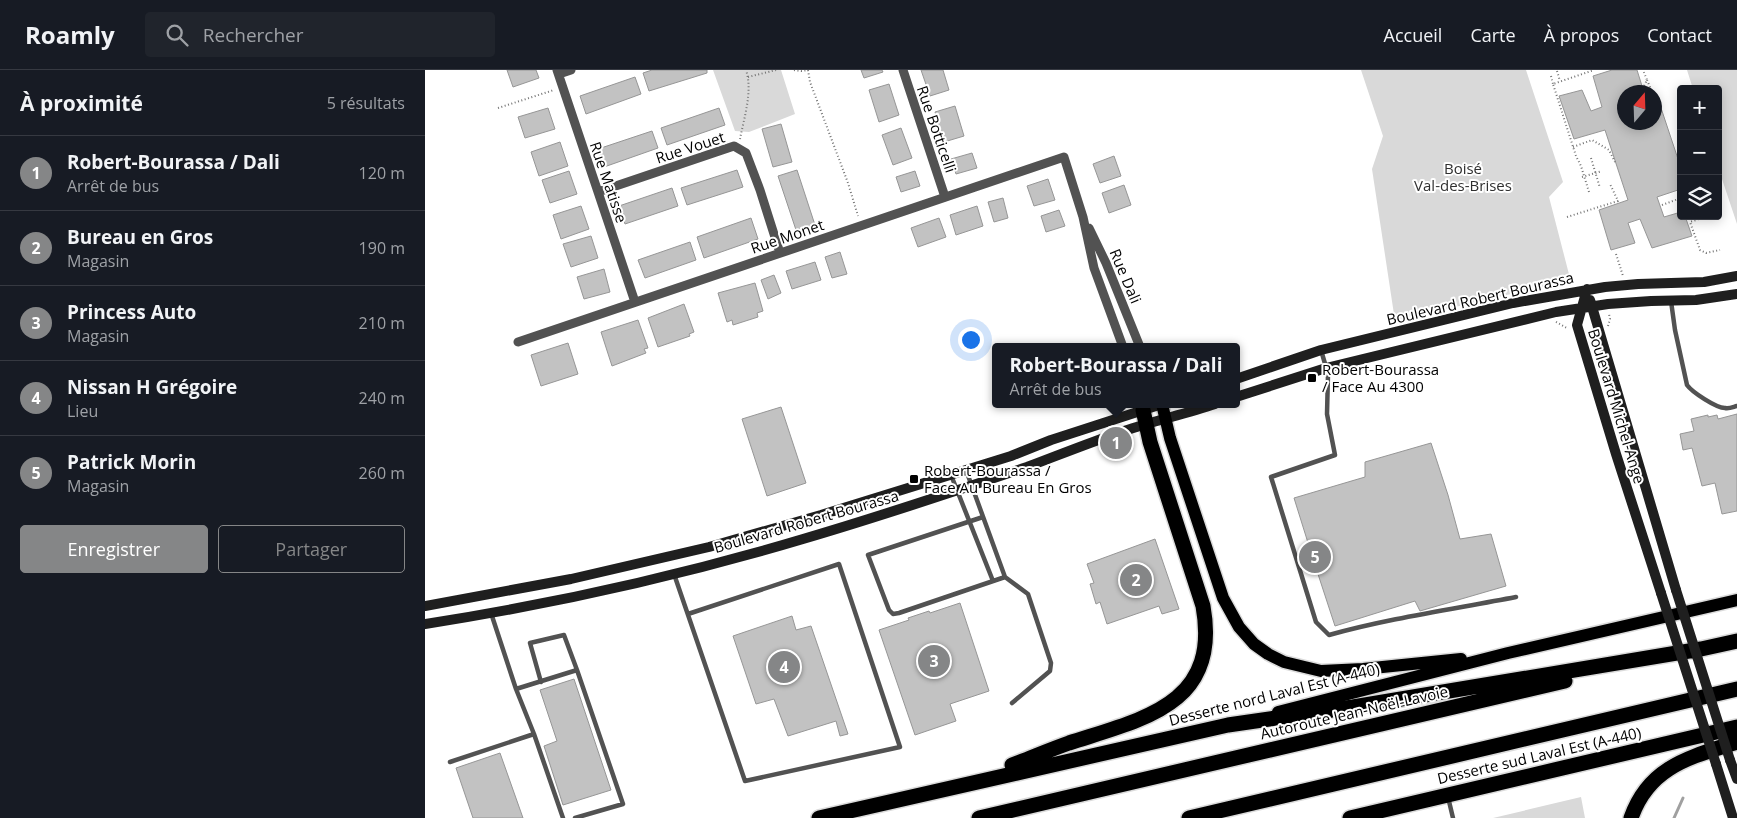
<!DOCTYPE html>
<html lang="fr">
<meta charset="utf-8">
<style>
:root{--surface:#171b24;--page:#20242c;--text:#f1f3f6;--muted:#9ea1a6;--line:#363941;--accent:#858687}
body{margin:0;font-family:"Open Sans",sans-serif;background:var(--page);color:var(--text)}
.controls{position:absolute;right:15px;top:15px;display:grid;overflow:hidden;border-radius:5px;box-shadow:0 2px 12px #0003}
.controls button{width:45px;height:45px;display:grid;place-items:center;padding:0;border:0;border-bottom:1px solid var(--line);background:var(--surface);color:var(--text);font:25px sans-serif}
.compass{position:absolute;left:1192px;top:15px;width:45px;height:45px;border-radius:50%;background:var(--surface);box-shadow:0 2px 12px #0003;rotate:19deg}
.you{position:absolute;left:545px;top:269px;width:18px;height:18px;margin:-12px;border:4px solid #fff;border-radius:50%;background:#1a73e8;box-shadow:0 0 0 8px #1a73e833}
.badge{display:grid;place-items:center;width:32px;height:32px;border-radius:50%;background:var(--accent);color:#fff;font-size:16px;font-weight:700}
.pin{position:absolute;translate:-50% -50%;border:2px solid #fff;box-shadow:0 1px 5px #0006}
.popup{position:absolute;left:567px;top:273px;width:248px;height:65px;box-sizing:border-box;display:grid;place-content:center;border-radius:5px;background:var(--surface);filter:drop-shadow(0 1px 4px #0005);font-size:16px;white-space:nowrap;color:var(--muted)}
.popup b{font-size:19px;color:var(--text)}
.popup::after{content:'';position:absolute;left:50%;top:100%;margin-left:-10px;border:10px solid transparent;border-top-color:var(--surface)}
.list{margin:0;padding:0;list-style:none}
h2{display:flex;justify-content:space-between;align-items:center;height:65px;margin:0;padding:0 20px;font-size:21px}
h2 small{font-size:16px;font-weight:400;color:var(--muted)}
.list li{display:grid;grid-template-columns:32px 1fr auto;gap:15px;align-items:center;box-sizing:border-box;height:75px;padding:0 20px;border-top:1px solid var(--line)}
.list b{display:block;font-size:19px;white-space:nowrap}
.list p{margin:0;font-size:16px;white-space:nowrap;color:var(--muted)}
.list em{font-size:16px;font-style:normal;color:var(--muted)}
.actions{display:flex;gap:10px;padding:15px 20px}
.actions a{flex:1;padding:11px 0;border:1px solid var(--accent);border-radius:5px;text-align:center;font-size:18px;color:var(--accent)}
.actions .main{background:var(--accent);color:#fff}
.icon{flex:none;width:28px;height:28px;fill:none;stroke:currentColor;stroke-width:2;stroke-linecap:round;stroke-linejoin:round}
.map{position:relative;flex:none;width:1312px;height:748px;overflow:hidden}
header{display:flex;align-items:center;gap:30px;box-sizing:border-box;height:70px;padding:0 25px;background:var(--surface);border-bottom:1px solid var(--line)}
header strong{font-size:24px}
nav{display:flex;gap:28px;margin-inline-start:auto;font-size:18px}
.search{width:350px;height:45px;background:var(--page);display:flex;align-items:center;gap:12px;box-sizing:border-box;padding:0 18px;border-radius:5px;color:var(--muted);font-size:19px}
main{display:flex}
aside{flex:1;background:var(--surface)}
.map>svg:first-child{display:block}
.green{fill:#d9d9d9}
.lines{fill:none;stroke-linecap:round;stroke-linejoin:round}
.stream{stroke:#a0a0a0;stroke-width:3}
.building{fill:#c2c2c2;stroke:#969696}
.primary-casing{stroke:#dbdbdb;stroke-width:15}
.highway-casing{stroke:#dbdbdb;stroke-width:18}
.path{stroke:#747474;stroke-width:2;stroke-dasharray:1 2.5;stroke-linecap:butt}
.lane{stroke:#525252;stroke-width:4.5}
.street{stroke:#525252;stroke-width:9}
.secondary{stroke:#1f1f1f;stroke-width:10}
.primary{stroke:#000;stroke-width:12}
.highway{stroke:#000;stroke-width:15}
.secondary-bridge{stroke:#1f1f1f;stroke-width:10}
.poi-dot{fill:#000;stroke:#fff;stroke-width:2}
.labels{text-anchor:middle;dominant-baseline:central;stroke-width:4;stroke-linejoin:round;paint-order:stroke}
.street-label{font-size:15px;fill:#000;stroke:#fff}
.park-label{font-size:15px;fill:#303030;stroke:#fff}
.poi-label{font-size:15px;fill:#000;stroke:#fff;text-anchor:start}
</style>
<header>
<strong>Roamly</strong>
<div class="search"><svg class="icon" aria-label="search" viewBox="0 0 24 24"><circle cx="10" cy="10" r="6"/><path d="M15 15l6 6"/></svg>Rechercher</div>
<nav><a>Accueil</a><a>Carte</a><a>À propos</a><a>Contact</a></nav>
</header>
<main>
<aside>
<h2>À proximité<small>5 résultats</small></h2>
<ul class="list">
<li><span class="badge">1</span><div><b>Robert-Bourassa / Dali</b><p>Arrêt de bus</p></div><em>120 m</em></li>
<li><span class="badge">2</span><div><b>Bureau en Gros</b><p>Magasin</p></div><em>190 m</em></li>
<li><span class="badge">3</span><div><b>Princess Auto</b><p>Magasin</p></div><em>210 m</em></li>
<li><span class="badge">4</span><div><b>Nissan H Grégoire</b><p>Lieu</p></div><em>240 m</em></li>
<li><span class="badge">5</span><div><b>Patrick Morin</b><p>Magasin</p></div><em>260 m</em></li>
</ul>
<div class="actions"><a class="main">Enregistrer</a><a>Partager</a></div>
</aside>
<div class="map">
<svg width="1312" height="748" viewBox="0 0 1312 748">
<rect width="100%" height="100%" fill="#fff"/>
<path class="green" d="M288,0H356L370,44L324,62L310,61Z
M936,0H1101L1138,112L1124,127L1146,212L1129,214L970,251L947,99L958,66Z
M1262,0H1312V154L1293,97V19H1268Z
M1156,727L1160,748H1068Z"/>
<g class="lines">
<path class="stream" d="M1249,748L1258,728"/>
</g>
<path class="building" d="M82,0H111L114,8L88,17Z
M227,0H282V3L224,21L218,3Z
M436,0H457L458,2L439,8Z
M496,0H518L524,20L505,26Z
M1187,0H1212L1217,16L1198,23L1200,52H1230V37L1235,35L1256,98V119L1232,127L1239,147L1256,142V146H1260L1267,166L1227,178L1215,149L1203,153L1210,173L1186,180L1174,140L1203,130L1180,60L1149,69L1134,26L1157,20L1166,41L1177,37L1168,6Z
M210,7L216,24L161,44L155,26Z
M464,14L474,45L454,52L444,20Z
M530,36L539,66L519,72L510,42Z
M123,38L130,59L100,68L93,47Z
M294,38L300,55L242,75L236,58Z
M356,54L367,92L348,97L337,59Z
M476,58L487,88L468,95L457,65Z
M227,61L233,78L179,97L173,79Z
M135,72L143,96L114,106L106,82Z
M547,83L552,98L531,104L526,89Z
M689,86L696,106L675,113L668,94Z
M312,100L318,117L262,135L256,118Z
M372,100L390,155L371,160L353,106Z
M144,101L152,124L125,133L117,110Z
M490,101L495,116L476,122L471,107Z
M623,109L630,130L609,136L602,116Z
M699,115L706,135L684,143L677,123Z
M247,118L253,136L200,154L194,136Z
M578,128L583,148L569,152L563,132Z
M156,136L164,159L136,169L128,145Z
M552,136L558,156L531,165L525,145Z
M634,140L640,156L621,162L616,146Z
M326,148L333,169L279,188L272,167Z
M514,148L521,167L493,177L486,158Z
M166,166L173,188L146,197L138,174Z
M265,172L271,190L220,208L213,190Z
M415,182L422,204L407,208L400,187Z
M390,192L396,210L367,219L361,201Z
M179,199L185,222L159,229L152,207Z
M349,205L356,223L343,229L336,210Z
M330,213L338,241L332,243L333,247L308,255L307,250L302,252L293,223Z
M259,234L269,262L264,264L265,266L233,277L223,248Z
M213,250L223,278L219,279L221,283L187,296L176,262Z
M143,273L153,304L116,316L106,285Z
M356,337L381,413L342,426L317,349Z
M1312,344V441L1297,444L1290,413L1277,416L1267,378L1258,380L1255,364L1269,361L1266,349L1283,345V347L1292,345L1293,349Z
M1006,373L1023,425L1035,469L1066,464L1081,516L995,541L990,531L910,556L891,498L887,499L883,487L880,477L884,476L869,428L940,407V392Z
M730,469L754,539L737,544L734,536L682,554L675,532L671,534L665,514L669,513L662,494Z
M535,533L564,621L525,634L531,651L490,665L454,560L484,550L483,548L504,541L505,543Z
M367,546L371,560L386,556L423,664L415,666L411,651L363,666L349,629L331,634L308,566Z
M149,609L186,720L138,735L119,676L132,671L115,620Z
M75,683L98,748H48L31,698Z"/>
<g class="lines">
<defs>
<path id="primary" d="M737,334L745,368L798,528L814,557L829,574L843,584L859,592L896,601L938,599L1036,589
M853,642L1083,583L1312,530"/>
<path id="highway" d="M1267,581L1312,571
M587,695C606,688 624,680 644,673C718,649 796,635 778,536L725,372L718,340
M394,748L803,655L928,637L1276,579
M554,748L1140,611
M764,748L1312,619
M925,748L1312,657
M1206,748C1224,696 1266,687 1312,672"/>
</defs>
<use href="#primary" class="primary-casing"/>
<use href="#highway" class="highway-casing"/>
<path class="path" d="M369,0L376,1L384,0
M383,0L385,12L423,113L433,146
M1132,1L1135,11
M1126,6L1128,14
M323,7L351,0
M1222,10L1227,22
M1216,22L1222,10L1218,0
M73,38L129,20
M315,69C319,48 328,21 321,0
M1148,77L1167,70L1184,80L1190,92
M1166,88L1175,118
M1157,107L1177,101
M1164,122L1156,96L1151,86L1128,14L1169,0
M1237,135L1256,128
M1273,146L1274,149L1265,152L1275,180L1281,183L1295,180
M1142,147L1193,131L1185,114
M1191,184L1198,206
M1131,252L1142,258
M1183,256L1185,249L1184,244"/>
<path class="lane" d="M1246,231L1250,260L1262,315C1267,322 1291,338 1300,338C1304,339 1308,337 1312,336
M896,280L903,304L902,344L910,385L846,407L891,552L904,565C965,548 1029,539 1091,527
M541,400L580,507L603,524L626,593L625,601L587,633
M526,405L568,511
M558,447L443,485L464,540L468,544L474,543L580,507
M249,504L320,711L475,677L414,494L263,544
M116,612L105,573L139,565L152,600
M91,619L152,600L198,734L150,748
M109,664L138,748
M25,692L109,664L91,619L66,543
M1023,727L1028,748"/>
<path class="street" d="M132,0L210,232
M478,0L520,127
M134,4L146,0
M173,122L309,76L321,83L335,120L355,183
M664,158L681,193L715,277
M93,272L639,87L658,147L669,198L698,277"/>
<path class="secondary" d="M1162,219L1152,255L1191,384L1236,523
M1165,230L1251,520
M811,309L896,280L1088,233L1180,217L1213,214L1279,212L1312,206
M811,327L901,298L1131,242L1183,234L1226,231L1271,230L1312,224
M0,536L146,509L284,477L396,445L541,400L586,386L626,370L737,334
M0,554C128,534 254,506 378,469C453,447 528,422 602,397C634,385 666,372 699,361C729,351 760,344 790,334
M1305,690L1312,709
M1291,694L1308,748"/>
<use href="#primary" class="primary"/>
<use href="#highway" class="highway"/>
<path class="secondary-bridge" d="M1251,520L1305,690
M1236,523L1291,694"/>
</g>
<g class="poi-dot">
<rect x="882" y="303" width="10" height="10" rx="2.5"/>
<rect x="484" y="404" width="10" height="10" rx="2.5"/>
</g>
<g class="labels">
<g class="street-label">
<text transform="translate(512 59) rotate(71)">Rue Botticelli</text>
<text transform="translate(265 77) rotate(-18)">Rue Vouet</text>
<text transform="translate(184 112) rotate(71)">Rue Matisse</text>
<text transform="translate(362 166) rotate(-19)">Rue Monet</text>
<text transform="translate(701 206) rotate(67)">Rue Dali</text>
<text transform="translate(1055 228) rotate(-13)">Boulevard Robert Bourassa</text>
<text transform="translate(1192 336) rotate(73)">Boulevard Michel-Ange</text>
<text transform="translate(381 451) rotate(-16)">Boulevard Robert Bourassa</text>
<text transform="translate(849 624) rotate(-14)">Desserte nord Laval Est (A-440)</text>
<text transform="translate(929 642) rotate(-13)">Autoroute Jean-Noël-Lavoie</text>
<text transform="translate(1114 685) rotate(-13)">Desserte sud Laval Est (A-440)</text>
</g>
<g class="park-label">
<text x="1038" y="98">Boisé<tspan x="1038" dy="17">Val-des-Brises</tspan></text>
</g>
<g class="poi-label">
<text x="897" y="299">Robert-Bourassa<tspan x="897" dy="17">/ Face Au 4300</tspan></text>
<text x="499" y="400">Robert-Bourassa /<tspan x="499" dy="17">Face Au Bureau En Gros</tspan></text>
</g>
</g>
</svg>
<div class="controls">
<button>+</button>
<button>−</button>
<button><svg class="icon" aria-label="layers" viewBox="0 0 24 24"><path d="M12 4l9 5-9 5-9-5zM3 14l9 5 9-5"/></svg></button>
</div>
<svg class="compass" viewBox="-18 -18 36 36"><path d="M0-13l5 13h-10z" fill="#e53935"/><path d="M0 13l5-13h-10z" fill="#9ea1a6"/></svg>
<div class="you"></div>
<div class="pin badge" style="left:691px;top:373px">1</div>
<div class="popup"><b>Robert-Bourassa / Dali</b>Arrêt de bus</div>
<div class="pin badge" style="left:711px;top:510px">2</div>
<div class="pin badge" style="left:509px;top:591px">3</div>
<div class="pin badge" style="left:359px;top:597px">4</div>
<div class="pin badge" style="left:890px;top:487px">5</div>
</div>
</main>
